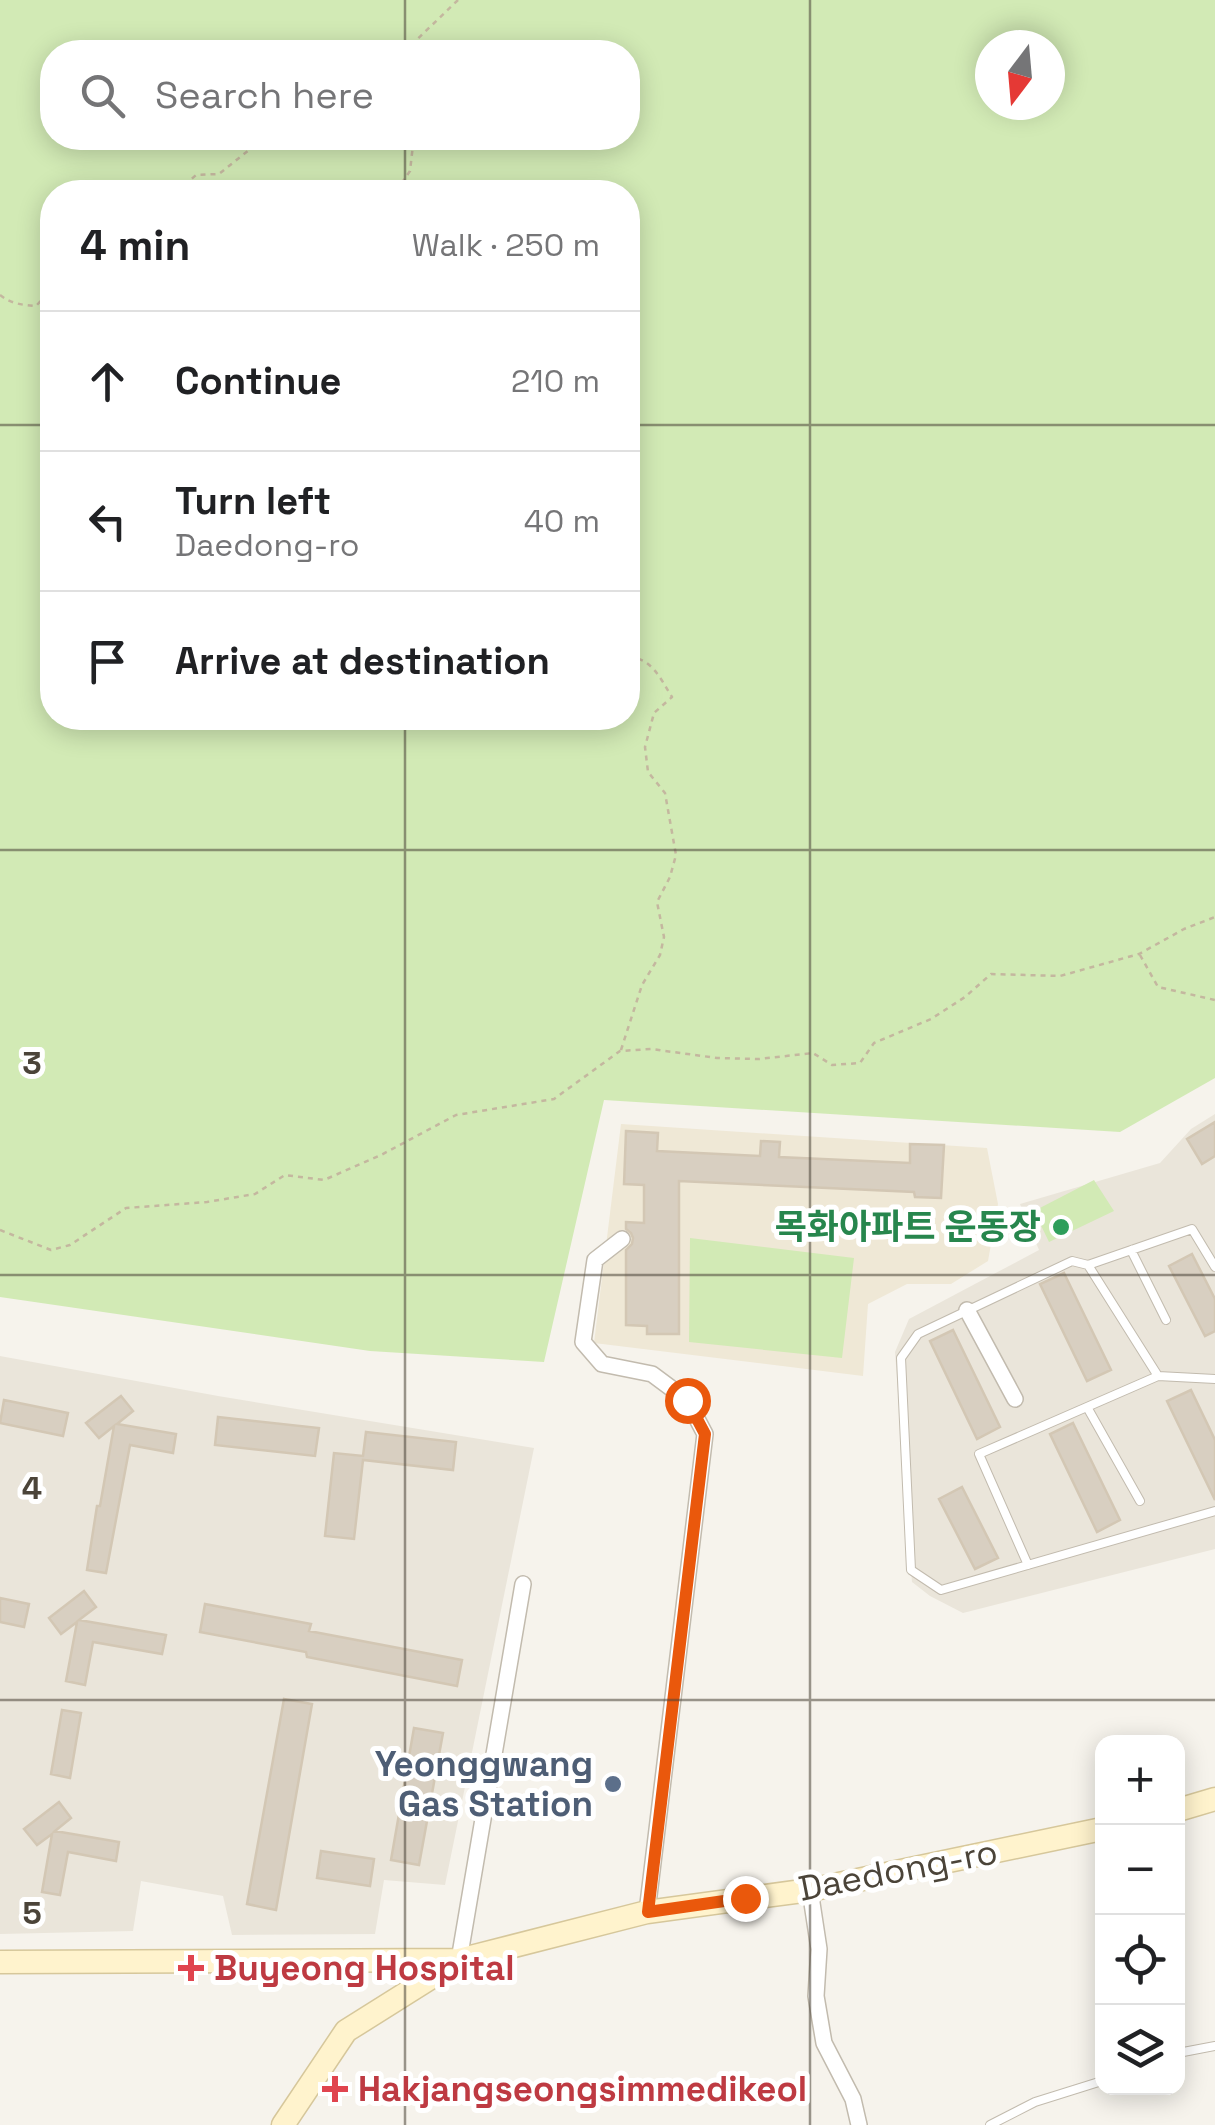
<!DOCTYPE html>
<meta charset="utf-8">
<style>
:root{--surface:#fff;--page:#f6f6f6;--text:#202124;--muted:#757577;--line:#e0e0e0}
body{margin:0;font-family:"Space Grotesk","Noto Sans KR",sans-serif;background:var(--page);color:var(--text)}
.controls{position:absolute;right:30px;bottom:30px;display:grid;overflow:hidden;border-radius:20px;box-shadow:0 5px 25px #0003}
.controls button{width:90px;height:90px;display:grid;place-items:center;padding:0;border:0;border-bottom:2px solid var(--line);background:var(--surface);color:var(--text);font:50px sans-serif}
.compass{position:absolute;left:975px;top:30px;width:90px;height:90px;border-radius:50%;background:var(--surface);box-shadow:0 5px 25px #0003;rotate:196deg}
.stop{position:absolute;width:30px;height:30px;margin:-22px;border:8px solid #ea580c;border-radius:50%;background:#fff}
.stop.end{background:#ea580c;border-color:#fff;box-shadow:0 2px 10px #0008}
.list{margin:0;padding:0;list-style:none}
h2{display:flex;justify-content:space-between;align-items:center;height:130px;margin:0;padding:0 40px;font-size:42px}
h2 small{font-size:32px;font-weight:400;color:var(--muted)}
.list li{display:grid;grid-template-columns:65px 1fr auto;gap:30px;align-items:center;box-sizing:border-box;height:140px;padding:0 40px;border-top:2px solid var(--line)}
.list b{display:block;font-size:38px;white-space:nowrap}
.list p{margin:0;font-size:32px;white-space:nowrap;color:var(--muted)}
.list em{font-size:32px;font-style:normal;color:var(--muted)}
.icon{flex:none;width:55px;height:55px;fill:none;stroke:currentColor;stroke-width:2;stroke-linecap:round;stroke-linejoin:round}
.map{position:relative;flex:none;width:1215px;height:2125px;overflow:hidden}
.search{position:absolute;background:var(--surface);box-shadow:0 5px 25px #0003;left:40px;top:40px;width:600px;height:110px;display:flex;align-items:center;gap:25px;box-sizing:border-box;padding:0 35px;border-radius:40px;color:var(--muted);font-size:38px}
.panel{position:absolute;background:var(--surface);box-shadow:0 5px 25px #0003;left:40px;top:180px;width:600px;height:550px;border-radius:40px}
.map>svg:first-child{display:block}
.residential{fill:#eae5da}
.education{fill:#efe8d6}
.green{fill:#d2eab5;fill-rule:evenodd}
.building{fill:#d8cfc1;stroke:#d3c7b4;stroke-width:2.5}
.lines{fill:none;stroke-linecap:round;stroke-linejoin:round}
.lane-casing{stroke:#c2bbae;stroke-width:10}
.street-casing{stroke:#c2bbae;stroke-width:18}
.secondary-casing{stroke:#d6c79b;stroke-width:25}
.path{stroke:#c4b79f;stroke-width:2.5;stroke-dasharray:5 5;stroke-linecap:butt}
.lane{stroke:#fff;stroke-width:8}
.street{stroke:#fff;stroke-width:15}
.secondary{stroke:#fff3cd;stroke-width:22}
.route{stroke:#ea580c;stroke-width:12}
.grid{fill:none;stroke:#4b4439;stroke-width:2.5;stroke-opacity:0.55}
.leisure-dot{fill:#2e9e5b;stroke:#fff;stroke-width:4}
.service-dot{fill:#5c6f8a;stroke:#fff;stroke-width:4}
.health-dot{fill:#e0444e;stroke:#fff;stroke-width:4}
.labels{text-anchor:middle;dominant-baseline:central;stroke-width:10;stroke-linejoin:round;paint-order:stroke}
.leisure-label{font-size:35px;font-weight:bold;fill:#27864d;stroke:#fff;text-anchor:end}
.service-label{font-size:35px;font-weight:bold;fill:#4e5e75;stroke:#fff;text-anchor:end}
.street-label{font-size:35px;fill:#4b4439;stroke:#fff}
.health-label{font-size:35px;font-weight:bold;fill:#be3a42;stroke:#fff;text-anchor:start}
.grid-label{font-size:32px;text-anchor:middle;font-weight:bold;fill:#4b4439;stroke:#fff;stroke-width:10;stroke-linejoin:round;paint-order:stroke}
</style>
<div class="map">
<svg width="1215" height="2125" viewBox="0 0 1215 2125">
<rect width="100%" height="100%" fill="#f6f3ec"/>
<path class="residential" d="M1215,1114V1549L963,1613L930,1596L912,1582L895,1352L909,1319L1039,1250L1020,1204L1160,1163L1191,1129Z
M0,1356L218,1396L534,1448L445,1885L384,1880L375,1934L232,1935L223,1896L141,1881L133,1931L0,1934Z"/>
<path class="education" d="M621,1124L987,1148L998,1204L988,1261L951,1284H907L868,1304L863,1376L594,1343Z"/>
<path class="green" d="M0,0H1215V1078L1120,1132L604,1100L544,1362L370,1351L0,1297ZM990,45H1050V105H990ZM52,52H628V138H52ZM52,192H628V718H52Z
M1094,1180L1114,1211L1049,1242L1034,1211Z
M690,1238L854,1258L842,1358L689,1342Z"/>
<path class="building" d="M1215,1122V1156L1202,1164L1187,1139Z
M626,1131L658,1133L657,1151L760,1156L761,1141L780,1142L779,1157L910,1163V1144L944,1145L941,1198L915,1197L914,1192L679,1181V1334H647V1326L626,1325V1250L632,1244L633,1238L631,1233L626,1229V1222L644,1223V1185L624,1184Z
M1192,1254L1215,1299V1331L1205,1336L1169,1266Z
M1064,1273L1111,1370L1087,1381L1040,1284Z
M953,1330L1000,1427L977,1439L930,1341Z
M1191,1390L1215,1440V1500L1167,1401Z
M121,1396L133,1411L117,1424L176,1434L173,1453L130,1445L106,1573L87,1570L97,1506H100L114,1426L99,1438L86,1423Z
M4,1400L68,1413L63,1436L0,1423Z
M218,1417L319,1428L315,1456L215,1445Z
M1073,1423L1120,1520L1097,1532L1050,1434Z
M366,1432L456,1442L453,1470L363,1460L354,1539L325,1536L334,1453L363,1456Z
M962,1487L998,1558L975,1569L939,1499Z
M84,1591L96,1607L79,1620L166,1635L162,1654L93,1642L85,1685L66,1681L77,1622L61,1634L49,1618Z
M0,1598L29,1604L24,1627L0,1622Z
M205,1604L311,1624L309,1631L462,1660L457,1686L307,1657L306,1652L200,1632Z
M284,1699L312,1704L276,1910L247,1904Z
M62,1710L81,1713L70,1778L51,1774Z
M414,1728L443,1733L419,1865L391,1860Z
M59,1802L71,1818L55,1831L119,1842L116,1861L68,1852L60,1895L42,1892L52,1834L37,1845L24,1829Z
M321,1851L374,1859L370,1886L317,1878Z"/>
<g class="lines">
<defs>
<path id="lane" d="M1131,1250L1166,1320
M1088,1265L1192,1229L1215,1267
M1215,1379L1158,1376L1088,1265L1072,1261L918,1334L901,1358L911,1570L941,1590L1215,1511
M1087,1407L1140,1501
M1028,1565L979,1454L1158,1376
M1178,2053L1215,2046
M990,2125L1035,2102L1102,2081"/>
<path id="street" d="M622,1239L595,1260L583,1342L602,1364L652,1374L687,1400L705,1434L647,1912
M967,1310L1015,1399
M810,1890L819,1949L816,1996L824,2043L853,2099L859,2125
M459,1960L523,1584"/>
<path id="secondary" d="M1178,1810L1215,1799
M0,1962L459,1960
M283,2125L346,2031L459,1960L647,1912L810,1890L1102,1829"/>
</defs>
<use href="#lane" class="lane-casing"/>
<use href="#street" class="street-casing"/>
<use href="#secondary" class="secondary-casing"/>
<path class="path" d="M404,52L458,0
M380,138L383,140L413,145L410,171L399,187L398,192
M177,192L196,175L219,174L254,146L271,138
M0,295C11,304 23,305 36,306L52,289
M1140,955L1158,987L1215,1000
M621,1050L642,985L660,955L664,937L657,902L670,877L676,855L665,793L648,772L645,747L654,713L672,697C660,678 652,658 628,657
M0,1230L51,1250L70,1245L126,1208L207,1202L255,1194L285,1175L324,1180L381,1155L456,1115L554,1099L620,1051L651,1049L717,1058L759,1059L813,1053L832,1065L860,1063L874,1043L931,1019L965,997L991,974L1060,976L1139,954L1184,929L1215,917"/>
<use href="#lane" class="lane"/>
<use href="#street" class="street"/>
<use href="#secondary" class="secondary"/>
</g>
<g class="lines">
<path class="route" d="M687,1400L705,1434L648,1912L745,1898"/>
</g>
<path class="grid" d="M405,0V52M810,0V2125M405,138V192M0,425H52M628,425H1215M405,718V2125M0,850H1215M0,1275H1215M0,1700H1215"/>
<circle class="leisure-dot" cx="1061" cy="1227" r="10"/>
<circle class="service-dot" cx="613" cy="1784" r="10"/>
<g class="health-dot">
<path d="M186 1953h10v10h10v10h-10v10h-10v-10h-10v-10h10z"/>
<path d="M330 2074h10v10h10v10h-10v10h-10v-10h-10v-10h10z"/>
</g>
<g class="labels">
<g class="leisure-label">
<text x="1041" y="1227">목화아파트 운동장</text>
</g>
<g class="service-label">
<text x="593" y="1764">Yeonggwang<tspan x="593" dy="40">Gas Station</tspan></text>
</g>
<g class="street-label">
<text transform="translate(898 1870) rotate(-11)">Daedong-ro</text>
</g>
<g class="health-label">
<text x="214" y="1968">Buyeong Hospital</text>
<text x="358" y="2089">Hakjangseongsimmedikeol</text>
</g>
</g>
<g class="grid-label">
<text x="32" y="1074">3</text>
<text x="32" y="1499">4</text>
<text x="32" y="1924">5</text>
</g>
</svg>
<div class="controls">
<button>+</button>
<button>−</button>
<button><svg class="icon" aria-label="locate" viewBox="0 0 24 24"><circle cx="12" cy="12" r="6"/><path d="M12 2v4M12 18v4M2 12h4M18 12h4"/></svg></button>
<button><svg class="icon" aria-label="layers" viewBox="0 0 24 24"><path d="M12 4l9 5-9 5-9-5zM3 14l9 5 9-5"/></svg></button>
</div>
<svg class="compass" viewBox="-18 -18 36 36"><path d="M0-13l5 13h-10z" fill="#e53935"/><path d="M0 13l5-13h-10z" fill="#757577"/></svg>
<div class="stop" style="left:687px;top:1400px"></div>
<div class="stop end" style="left:745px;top:1898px"></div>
<div class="search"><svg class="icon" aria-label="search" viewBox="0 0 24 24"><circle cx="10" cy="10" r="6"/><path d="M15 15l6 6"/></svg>Search here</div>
<section class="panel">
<h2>4 min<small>Walk · 250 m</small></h2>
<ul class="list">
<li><svg class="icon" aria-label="ahead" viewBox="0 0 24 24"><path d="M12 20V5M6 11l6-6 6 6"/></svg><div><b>Continue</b></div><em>210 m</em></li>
<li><svg class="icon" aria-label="left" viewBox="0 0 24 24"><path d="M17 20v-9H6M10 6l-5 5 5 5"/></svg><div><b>Turn left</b><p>Daedong-ro</p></div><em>40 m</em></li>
<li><svg class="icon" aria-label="arrive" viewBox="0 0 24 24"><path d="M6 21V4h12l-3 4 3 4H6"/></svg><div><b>Arrive at destination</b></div></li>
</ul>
</section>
</div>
